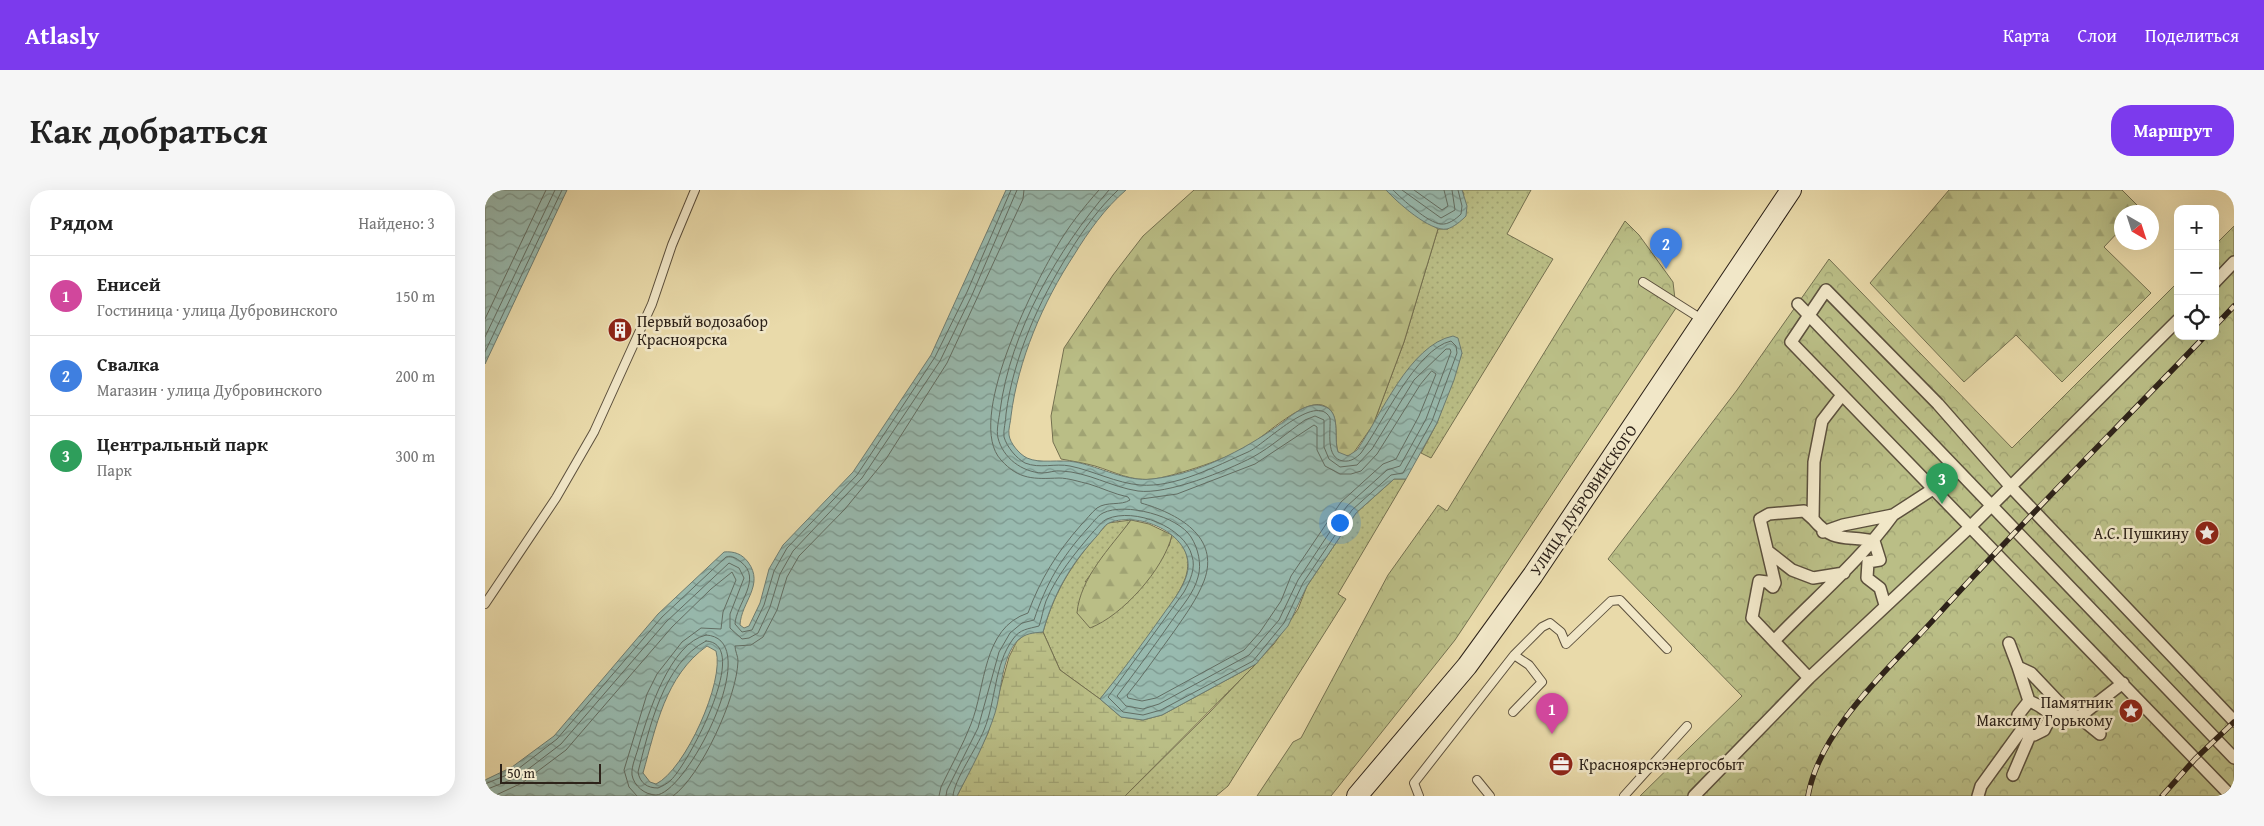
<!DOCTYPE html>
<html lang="ru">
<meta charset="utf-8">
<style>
:root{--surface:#fff;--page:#f6f6f6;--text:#222;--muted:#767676;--line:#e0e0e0;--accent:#7c3aed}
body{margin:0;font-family:"Gentium Book Plus",serif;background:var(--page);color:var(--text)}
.controls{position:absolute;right:15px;top:15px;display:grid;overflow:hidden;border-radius:10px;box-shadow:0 5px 20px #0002}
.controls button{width:45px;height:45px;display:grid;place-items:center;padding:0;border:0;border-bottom:1px solid var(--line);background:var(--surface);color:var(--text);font:25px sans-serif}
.compass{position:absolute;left:1629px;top:15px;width:45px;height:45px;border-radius:50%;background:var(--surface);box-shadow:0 5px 20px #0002;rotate:141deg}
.scale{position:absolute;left:15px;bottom:12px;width:101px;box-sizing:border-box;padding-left:5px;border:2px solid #2d2219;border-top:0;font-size:14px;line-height:18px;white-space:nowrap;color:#2d2219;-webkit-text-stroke:4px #f1e7c8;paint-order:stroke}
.you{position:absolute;left:854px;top:332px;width:18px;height:18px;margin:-12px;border:4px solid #fff;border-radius:50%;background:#1a73e8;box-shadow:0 0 0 8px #1a73e833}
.badge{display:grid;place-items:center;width:32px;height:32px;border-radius:50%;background:var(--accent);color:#fff;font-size:16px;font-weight:700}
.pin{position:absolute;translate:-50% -41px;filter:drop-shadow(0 1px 2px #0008)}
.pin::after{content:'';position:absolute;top:26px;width:18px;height:15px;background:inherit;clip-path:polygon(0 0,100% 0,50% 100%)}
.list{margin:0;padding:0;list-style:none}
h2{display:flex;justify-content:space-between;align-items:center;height:65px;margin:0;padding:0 20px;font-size:21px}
h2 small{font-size:16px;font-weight:400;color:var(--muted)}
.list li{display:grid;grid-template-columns:32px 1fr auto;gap:15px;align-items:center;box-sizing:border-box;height:80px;padding:0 20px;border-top:1px solid var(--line)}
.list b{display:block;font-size:19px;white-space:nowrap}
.list p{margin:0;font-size:16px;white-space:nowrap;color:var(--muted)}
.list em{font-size:16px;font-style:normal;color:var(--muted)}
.icon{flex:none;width:28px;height:28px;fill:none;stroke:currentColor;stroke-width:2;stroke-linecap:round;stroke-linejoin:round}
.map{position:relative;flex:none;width:1749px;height:606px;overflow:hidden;border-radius:20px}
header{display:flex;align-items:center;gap:30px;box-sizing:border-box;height:70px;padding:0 25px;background:var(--accent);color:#fff}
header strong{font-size:24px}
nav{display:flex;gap:28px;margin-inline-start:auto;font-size:18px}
.intro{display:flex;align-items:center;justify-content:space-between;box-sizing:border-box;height:120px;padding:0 30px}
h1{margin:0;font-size:35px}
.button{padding:12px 22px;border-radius:20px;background:var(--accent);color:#fff;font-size:18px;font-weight:700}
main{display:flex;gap:30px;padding:0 30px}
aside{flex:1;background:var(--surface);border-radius:20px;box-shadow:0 5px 20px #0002}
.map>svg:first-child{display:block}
.grass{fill:url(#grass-dots);stroke:#747050}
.forest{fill:url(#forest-firs);stroke:#747050}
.wetland{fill:url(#wetland-marsh);stroke:#747050}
.park{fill:url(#park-crowns);stroke:#747050}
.water{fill:url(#water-waves);stroke:#6d7d73;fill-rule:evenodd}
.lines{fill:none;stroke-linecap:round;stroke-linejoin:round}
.shore{stroke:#626e64;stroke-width:1}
.service-casing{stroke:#5c503d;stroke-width:10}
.pedestrian-casing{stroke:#5c503d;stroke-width:14}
.secondary-casing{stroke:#2d2219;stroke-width:22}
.service{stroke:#f1e7c8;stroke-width:8}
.pedestrian{stroke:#f1e7c8;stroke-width:11}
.secondary{stroke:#f1e7c8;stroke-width:20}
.rail-casing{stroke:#2d2219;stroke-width:5.5}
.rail{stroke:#f1e7c8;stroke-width:4;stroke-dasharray:11;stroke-linecap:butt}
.labels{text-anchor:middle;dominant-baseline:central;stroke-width:5;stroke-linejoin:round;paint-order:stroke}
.poi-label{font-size:16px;fill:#2d2219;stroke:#f1e7c8;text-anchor:start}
.street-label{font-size:16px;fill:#2d2219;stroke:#f1e7c8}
</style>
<header>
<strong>Atlasly</strong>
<nav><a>Карта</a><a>Слои</a><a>Поделиться</a></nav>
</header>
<div class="intro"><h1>Как добраться</h1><a class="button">Маршрут</a></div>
<main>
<aside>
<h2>Рядом<small>Найдено: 3</small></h2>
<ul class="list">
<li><span class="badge" style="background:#d1479c">1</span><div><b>Енисей</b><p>Гостиница · улица Дубровинского</p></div><em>150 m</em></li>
<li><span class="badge" style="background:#3f7fe0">2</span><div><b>Свалка</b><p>Магазин · улица Дубровинского</p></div><em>200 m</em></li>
<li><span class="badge" style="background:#2e9e5b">3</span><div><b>Центральный парк</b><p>Парк</p></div><em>300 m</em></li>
</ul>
</aside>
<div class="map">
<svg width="1749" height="606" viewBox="0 0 1749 606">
<defs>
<pattern id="grass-dots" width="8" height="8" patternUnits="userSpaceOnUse" patternTransform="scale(1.25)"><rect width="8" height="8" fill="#babe86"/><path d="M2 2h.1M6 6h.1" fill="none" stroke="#a0a373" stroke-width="1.8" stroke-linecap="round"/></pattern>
<pattern id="forest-firs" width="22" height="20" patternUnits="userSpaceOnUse" patternTransform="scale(1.25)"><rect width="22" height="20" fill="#babe86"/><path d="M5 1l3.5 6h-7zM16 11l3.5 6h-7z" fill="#a0a373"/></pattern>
<pattern id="wetland-marsh" width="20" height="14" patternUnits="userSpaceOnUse" patternTransform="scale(1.25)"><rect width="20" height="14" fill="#babe86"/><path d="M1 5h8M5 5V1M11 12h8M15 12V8" fill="none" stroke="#a0a373"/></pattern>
<pattern id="park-crowns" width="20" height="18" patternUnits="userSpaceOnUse" patternTransform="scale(1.25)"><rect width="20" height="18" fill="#babe86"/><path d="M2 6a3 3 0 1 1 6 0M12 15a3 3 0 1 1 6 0" fill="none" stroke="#a0a373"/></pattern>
<pattern id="water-waves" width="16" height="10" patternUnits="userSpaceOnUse" patternTransform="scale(1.25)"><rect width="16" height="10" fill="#98baaf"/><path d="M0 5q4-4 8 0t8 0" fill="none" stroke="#7c978e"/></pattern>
</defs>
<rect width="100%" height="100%" fill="#e9daaa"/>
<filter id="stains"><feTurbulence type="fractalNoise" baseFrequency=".004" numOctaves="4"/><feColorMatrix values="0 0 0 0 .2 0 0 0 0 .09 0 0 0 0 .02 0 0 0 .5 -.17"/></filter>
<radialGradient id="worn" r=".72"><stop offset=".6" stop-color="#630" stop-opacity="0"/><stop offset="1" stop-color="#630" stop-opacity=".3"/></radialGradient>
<path class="grass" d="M977,0H1046L1022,44L1068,69L946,268L936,263L952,233L977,163L920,184L888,235L919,152L953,39H963L979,4Z
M909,289H921L853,404L861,409L743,596L731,606H640L725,522L789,454L813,419L822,396L871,323Z
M646,330L600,392L684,356L687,345C699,354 705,366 702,382C699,406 634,486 615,509L575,480L558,442C571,396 591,368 623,333Z"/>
<path class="forest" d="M709,0H901L911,10L953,39L919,152L888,235L867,265L857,266L853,262C848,247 857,221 837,215C818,210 782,244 765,255C745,268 693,285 669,289C647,292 630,282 610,276C599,273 587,271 576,269L568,252L566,226L579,158L628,85L658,46Z
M1464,0H1637L1656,19L1652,22H1636V39L1619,57L1666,103L1577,192L1531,145L1479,192L1385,93Z
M646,330L664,334L687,345C679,379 637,426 605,438L592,423C595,388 625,358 646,330Z"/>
<path class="wetland" d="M558,442L575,480L615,509L636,527L658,530L677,525L771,474L640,606H472L503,543L524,467L532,451L542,443Z"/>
<path class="park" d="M1140,31L1154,45L1188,92L1191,118L970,450L846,606H772L808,552L816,548L903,385L953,315L962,321Z
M1749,36V606H1155L1257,506L1123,369L1252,200L1344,69L1527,258L1693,92V146H1730V55Z"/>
<path class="water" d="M0,0H82L0,174Z
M521,0H641C620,18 603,42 589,65C558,112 533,170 526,226C526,231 523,239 524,245C525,253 534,264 542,268C555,274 575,269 590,272C616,277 641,292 667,289C713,284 757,261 794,235C806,226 822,211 838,216C857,221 848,247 853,262L863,266L872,260C896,226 924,155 968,146L973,148L977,163L969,190L952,233L921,289H909L871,323L822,396L803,436L771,474L677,525L658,530L636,527L615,509C637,482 657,454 677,426C686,413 698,399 702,384C712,346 655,320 624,333C619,335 615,343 611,347C585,375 568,405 558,442C548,443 541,443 533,450C516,468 517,500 510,523C501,552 486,579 472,606H0V590L27,577L69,546L173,424L239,362C249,361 257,364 263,372C280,395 256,412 255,435L259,438L264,436L275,413L284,379L298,355L368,282L446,165ZM222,456L231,461C240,491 200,580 171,594L165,592L158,583C171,537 180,486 222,456Z
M901,0H977L982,16L981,26C976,31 969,37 962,39C945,42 912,12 901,0Z"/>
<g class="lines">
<path class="shore" d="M908,0C917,9 943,33 956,34C963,35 971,29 976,24L977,16L973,0
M917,0L956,28L970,20L967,0
M929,0L957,20L963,16L959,0
M0,129L61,0
M0,147L70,0
M0,162L77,0
M947,181L951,184L934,226L911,269L898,274L856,312L806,386L796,411L775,442L759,460L671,508L657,511L643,508L642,505C659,484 674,462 690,440C701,424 712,409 719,391C736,346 691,323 656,313V309L692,304L770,274L829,235L832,237V260L840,276L855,284H866L876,281L892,264L935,195Z
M221,445C282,448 202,604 171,605C160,605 149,596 147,585C146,576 152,564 154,555C163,524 185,453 221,445Z
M221,451C268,453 203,574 186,590C182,594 177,596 173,598C162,598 155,593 153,582C164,540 178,473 221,451Z
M0,594L29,582L72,549L177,427L241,367C248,366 251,368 256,372C278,389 251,414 250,434L257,442L267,440L279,415L289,381L302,358L372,285L450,167L482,102L526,0
M0,600L33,587L76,554L181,432L244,373L254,378L259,388L245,424V438L257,449L264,448L273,443L285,417L295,384L308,361L377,288L455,171L487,105L532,0
M9,606L37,593L81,560L187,437L226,399L247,382L251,390L238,422L236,439L216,438L197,452L172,484L162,504L139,580L144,597L152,606
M188,606C216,586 252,507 253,471C253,466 250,461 250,456L266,455L278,447L292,420L302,387L314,366L360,319L401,269L462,173L538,9L539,0
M454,606L456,597C466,576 478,555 486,534C501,497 497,438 543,423C555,390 572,362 596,335C601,330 606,323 612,318C622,311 636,316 645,310L643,307C629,304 617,298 604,294C595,292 583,288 574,288C549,289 534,290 516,270C480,231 548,97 571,58C583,37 598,18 614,0
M461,606L462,600L493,538L514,462L525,443L537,433L549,430C561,394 576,368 602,339C607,334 612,326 618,323C640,312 693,326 706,347C713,358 717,374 713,387C709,403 697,416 688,429C670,455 651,481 632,506L641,516L658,519L674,514L764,465L794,430L813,390L862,316L902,280L915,276L941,229L966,162L965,159H961L929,190L887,259L872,275L855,277L844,269L839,257V230L830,226L820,230C803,242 786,257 768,267C741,281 682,305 653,301C626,297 603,282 576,281C570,280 564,283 557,283C537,282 518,268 513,248C511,240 514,229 515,221C525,142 573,59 624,0
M468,606C469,590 492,558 499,540C511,511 509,475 528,449C535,439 543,439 554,436C557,428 558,419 561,411C572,385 590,363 608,342C612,338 617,331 622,329C649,317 700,337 707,366C711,378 705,391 699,402L623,507L638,522L658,525L676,520L768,471L799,433L818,393L867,320L906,285L918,283L947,231L972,163L971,156L966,151C931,159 897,234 876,263C871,268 866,272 858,271C840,268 846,241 845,228C831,201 779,255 763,262C731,276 690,298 655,295C631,293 609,281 585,276C570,273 555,279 540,273C531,268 522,257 519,247C518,240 521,231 521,224C528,168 554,111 584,63C598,40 614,18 633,0"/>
<defs>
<path id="service" d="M1158,92L1218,130
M0,414L71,308L109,242L167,114L187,55L210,0
M1029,465L1057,437L1065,433L1076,442L1081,454L1126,411L1135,410L1182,459
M992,590L1005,606
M934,606L929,593L1029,465L1044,475L1057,492L1028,522
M1139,606L1202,536"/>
<path id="pedestrian" d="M1730,92L1749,72
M1313,114L1749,568
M1357,205L1337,231L1329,272L1328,329C1349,354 1360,345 1389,351L1395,370L1383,372L1382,388L1395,398L1400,415
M1338,342L1358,335L1408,325L1448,299
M1284,362L1307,380L1328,388L1359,383
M1289,451C1329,409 1374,372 1408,325
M1524,453L1533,477L1546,483L1584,523L1594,527L1615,544
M1533,477L1544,511
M1324,488L1267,428L1274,391L1282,392L1288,397L1290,393L1275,329L1284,324L1319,321L1328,329
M1594,527L1638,493
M1542,540L1549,545L1559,540L1563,532L1570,526
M1528,585L1546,543
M1209,606L1324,488L1485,337L1693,130
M1493,606L1496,596L1538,538L1533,525L1544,511C1565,518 1559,529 1584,523
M1746,606L1306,152L1341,100L1453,214L1526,297L1749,531"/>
<path id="secondary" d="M872,606L982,476L1048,385L1306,0"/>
</defs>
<use href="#service" class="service-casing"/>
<use href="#pedestrian" class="pedestrian-casing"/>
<use href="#secondary" class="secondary-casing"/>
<use href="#service" class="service"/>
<use href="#pedestrian" class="pedestrian"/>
<use href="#secondary" class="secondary"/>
<defs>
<path id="rail" d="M1730,136L1749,116
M1323,606C1335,538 1406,477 1451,427C1538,331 1630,240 1720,146
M1677,606L1710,569L1749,532"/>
</defs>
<use href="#rail" class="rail-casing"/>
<use href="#rail" class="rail"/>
</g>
<defs>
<symbol id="building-disc" viewBox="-11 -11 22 22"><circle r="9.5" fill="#8f2418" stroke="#f1e7c8"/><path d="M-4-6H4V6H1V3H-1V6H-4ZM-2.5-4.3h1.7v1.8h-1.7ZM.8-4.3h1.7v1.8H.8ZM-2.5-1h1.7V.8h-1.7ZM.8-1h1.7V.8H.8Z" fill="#fff"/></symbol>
<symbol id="sight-disc" viewBox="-11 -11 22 22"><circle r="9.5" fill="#8f2418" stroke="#f1e7c8"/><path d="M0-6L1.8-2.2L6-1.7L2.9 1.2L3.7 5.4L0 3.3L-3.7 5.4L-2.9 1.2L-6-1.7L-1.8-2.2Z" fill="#fff"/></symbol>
<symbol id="office-disc" viewBox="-11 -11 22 22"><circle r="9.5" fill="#8f2418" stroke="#f1e7c8"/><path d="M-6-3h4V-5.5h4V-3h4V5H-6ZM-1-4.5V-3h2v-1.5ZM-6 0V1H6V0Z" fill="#fff"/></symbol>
</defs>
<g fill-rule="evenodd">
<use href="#building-disc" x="121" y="126" width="28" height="28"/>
<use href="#sight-disc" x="1708" y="329" width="28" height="28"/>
<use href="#sight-disc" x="1632" y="507" width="28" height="28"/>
<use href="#office-disc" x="1062" y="560" width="28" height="28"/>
</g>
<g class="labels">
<g class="poi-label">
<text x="152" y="131">Первый водозабор<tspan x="152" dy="18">Красноярска</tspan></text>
<text x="1704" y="343" text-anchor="end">А.С. Пушкину</text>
<text x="1628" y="512" text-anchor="end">Памятник<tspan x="1628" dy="18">Максиму Горькому</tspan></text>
<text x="1094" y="574">Красноярскэнергосбыт</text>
</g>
<g class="street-label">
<text transform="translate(1098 310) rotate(-56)">УЛИЦА ДУБРОВИНСКОГО</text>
</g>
</g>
<rect width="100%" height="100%" filter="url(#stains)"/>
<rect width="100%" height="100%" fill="url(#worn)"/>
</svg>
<div class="controls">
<button>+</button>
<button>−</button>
<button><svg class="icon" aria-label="locate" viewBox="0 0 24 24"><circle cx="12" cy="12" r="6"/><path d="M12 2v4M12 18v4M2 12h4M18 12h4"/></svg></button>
</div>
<svg class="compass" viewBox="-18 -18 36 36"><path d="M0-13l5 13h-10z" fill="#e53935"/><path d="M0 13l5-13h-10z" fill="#767676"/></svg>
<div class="scale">50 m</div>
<div class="you"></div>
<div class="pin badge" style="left:1067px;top:544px;background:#d1479c">1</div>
<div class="pin badge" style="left:1181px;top:79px;background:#3f7fe0">2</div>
<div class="pin badge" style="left:1457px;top:314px;background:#2e9e5b">3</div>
</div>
</main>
